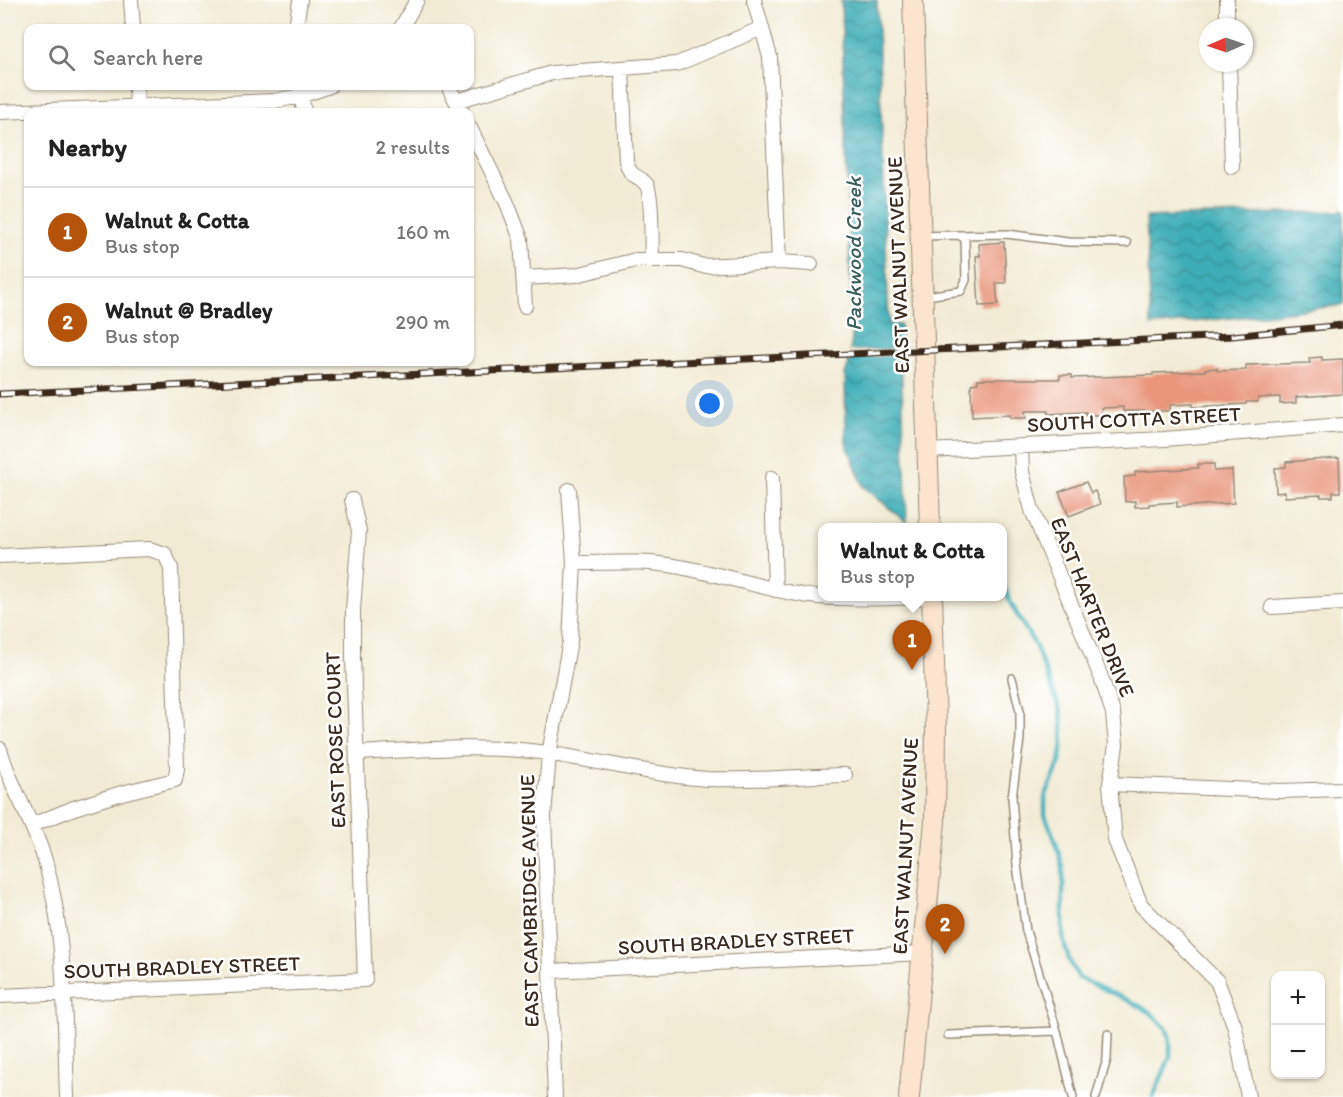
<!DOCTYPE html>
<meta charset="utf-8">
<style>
:root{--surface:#fff;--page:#f2f2f2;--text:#222;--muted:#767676;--line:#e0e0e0;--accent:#b45309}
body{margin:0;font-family:Itim,sans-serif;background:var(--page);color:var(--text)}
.controls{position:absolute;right:18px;bottom:18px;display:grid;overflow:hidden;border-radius:12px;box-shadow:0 2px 4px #0004}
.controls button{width:54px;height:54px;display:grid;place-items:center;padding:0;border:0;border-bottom:2px solid var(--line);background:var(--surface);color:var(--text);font:30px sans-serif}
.compass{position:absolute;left:1199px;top:18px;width:54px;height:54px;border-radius:50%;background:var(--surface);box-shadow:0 2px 4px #0004;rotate:268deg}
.you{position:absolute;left:710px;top:404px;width:21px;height:21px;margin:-15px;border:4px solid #fff;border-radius:50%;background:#1a73e8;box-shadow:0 0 0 9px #1a73e833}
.badge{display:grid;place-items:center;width:39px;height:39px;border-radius:50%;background:var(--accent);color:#fff;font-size:20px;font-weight:700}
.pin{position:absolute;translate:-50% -50px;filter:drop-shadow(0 2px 3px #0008)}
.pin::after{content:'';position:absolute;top:32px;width:21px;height:18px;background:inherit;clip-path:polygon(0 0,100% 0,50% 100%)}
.popup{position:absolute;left:818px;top:523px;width:189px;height:78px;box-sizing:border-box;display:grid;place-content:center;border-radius:12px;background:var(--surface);filter:drop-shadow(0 2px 4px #0005);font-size:20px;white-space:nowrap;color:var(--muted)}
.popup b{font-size:22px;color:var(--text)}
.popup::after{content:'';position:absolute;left:50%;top:100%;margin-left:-12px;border:12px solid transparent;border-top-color:var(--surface)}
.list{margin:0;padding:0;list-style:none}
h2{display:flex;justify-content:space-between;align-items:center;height:78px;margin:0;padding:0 24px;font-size:26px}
h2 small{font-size:20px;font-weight:400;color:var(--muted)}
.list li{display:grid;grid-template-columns:39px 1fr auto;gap:18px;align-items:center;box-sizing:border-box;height:90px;padding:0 24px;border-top:2px solid var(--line)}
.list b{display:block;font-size:22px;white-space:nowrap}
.list p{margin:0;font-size:20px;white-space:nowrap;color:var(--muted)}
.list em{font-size:20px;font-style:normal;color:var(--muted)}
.icon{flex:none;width:33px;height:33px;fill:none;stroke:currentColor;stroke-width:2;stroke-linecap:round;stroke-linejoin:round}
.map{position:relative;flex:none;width:1343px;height:1097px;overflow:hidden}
.search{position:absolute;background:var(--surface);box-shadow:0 2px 4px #0004;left:24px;top:24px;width:450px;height:66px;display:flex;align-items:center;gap:15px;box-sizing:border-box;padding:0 21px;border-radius:12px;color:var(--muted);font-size:22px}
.panel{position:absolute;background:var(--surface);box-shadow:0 2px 4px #0004;left:24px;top:108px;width:450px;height:258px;border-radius:12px}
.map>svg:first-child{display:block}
.water{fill:url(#water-waves);stroke:#3c6c6a;stroke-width:1.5}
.pier{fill:#f2ebd4}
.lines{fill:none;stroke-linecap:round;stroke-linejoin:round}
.stream{stroke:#3dadb7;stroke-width:4.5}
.building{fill:#e9967c}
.service-casing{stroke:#968a79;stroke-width:10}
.minor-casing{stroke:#968a79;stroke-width:16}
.secondary-casing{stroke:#968a79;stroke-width:22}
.service{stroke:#fff;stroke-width:7}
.minor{stroke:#fff;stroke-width:14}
.secondary{stroke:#fce5cf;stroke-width:20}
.rail-casing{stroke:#3b2a1e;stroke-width:7}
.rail{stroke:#fff;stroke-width:4.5;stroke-dasharray:14;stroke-linecap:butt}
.labels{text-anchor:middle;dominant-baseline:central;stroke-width:5;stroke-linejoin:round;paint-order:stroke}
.street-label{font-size:21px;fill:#3b2a1e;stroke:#fff}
.water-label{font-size:22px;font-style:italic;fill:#3c5e5b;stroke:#fff}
</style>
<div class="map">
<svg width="1343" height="1097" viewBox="0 0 1343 1097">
<defs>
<pattern id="water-waves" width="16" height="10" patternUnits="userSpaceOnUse" patternTransform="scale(1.5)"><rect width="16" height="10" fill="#3dadb7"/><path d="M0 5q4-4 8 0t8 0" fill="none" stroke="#348d94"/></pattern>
</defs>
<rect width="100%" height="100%" fill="#fff"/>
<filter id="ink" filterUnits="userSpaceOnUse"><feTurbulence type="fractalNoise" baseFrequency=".0167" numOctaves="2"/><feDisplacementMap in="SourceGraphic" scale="12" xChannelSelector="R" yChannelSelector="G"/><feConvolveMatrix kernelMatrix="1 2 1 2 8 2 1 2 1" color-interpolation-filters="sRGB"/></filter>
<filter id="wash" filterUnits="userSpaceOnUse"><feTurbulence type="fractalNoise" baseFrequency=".008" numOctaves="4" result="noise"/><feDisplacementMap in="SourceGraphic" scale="24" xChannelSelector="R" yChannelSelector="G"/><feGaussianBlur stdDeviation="1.35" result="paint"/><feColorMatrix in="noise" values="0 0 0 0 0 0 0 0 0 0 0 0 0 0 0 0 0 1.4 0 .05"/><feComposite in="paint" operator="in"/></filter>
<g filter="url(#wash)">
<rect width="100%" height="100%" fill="#f2ebd4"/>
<path class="water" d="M841,0H877L889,324L900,325L901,349L850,351L852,339Z
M1343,211V305L1263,315L1151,326L1146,217Z
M901,355L907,523L863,486L846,442L845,374L851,357Z"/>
<path class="pier" d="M901,349V355L851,357L850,351Z"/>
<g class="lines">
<path class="stream" d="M1002,580L1011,604L1036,647L1061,712L1063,742L1060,762L1045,797V815L1055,840L1063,867V938L1069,960L1079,978L1134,1003L1151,1013L1167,1029L1170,1041V1057L1153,1097"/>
</g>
<g id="blocks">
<path class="building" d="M1004,242L1006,283H996L998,305L979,306L976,256H980L979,244Z
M1322,357V360L1343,359V394L1296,397V403L1280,404V397L1258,398V402H1246V404L1193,407V404L1170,405V411H1123V407L1101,408V415H1086V412L1048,414V411H1025L1026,418H1010V415L972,417L971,384L978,383V379H1060V375H1072V378L1153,375V373L1205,371V369L1217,368V371L1246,370V365L1310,363L1309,358Z
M1339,458L1340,492H1333V497H1321V495L1285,497V492L1276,493L1275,468L1286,467V462Z
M1198,464H1214V471L1232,470L1234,503L1177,507V502L1149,504V506L1135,507V501L1125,502L1124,477L1135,476V472L1198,468Z
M1086,482L1091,493L1095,491L1100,504L1069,516L1059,492Z"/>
</g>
</g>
<g filter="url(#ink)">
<use href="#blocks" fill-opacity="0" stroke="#968a79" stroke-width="1.5"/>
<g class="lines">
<defs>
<path id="service" d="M959,235L1007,234L1068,242L1127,243
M923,236L959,235L965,239L966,280L961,291L926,296
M1012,678L1020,711V739L1012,797L1017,865L1026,931L1057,1031L1073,1097
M948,1035L1057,1031
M1096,1097L1107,1059L1108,1034"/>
<path id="minor" d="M131,0L133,28
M754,0L770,57L779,262
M1227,0V27
M296,28L300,0
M401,28L417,0
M1229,63L1232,167
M622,68L626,161C632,181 636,172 646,184C653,193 651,246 652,259
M136,86L137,112
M300,86L304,112
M448,86L462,112
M456,101L552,73L677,64L762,28
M0,112L274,101L301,96L330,86
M470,128L507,203L521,239L525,306
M524,278L576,275L636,260H682L703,266L779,262L811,264
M1021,447L1022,472L1032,510L1101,677L1113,713L1116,745L1110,784L1115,840L1141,905L1217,981L1235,1027L1248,1097
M928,451L1164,439L1343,425
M772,478L775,590
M0,556L149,549L165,554L171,568L177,769L175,780L122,793L74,808L32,825
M574,563C609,563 645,560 680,567C726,575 771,592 818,597C856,600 894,598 932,597
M1272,607L1343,603
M0,749C11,789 35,824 46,864C67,940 64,1019 67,1097
M357,753C415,750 473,745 531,751C590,758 648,775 707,779C752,781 799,776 845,775
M1110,784L1280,791L1343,789
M551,971L923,953
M0,996L365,980L353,657V610L359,531L352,500
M555,1097L544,816L549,754L570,641L574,563L569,490"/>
<path id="secondary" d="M913,0L930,528
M909,1097L935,821L936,727L932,596"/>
</defs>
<use href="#service" class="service-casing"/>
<use href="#minor" class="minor-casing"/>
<use href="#secondary" class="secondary-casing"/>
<use href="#service" class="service"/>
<use href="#minor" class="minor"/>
<use href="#secondary" class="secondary"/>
<defs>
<path id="rail" d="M0,394L1232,336L1343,325"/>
</defs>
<use href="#rail" class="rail-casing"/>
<use href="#rail" class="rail"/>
</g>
</g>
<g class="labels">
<g class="street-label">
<text transform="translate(898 265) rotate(-92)">EAST WALNUT AVENUE</text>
<text transform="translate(1134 419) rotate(-3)">SOUTH COTTA STREET</text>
<text transform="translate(1093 607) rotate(68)">EAST HARTER DRIVE</text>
<text transform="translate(335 740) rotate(-92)">EAST ROSE COURT</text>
<text transform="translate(905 846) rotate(-87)">EAST WALNUT AVENUE</text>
<text transform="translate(529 901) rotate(-91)">EAST CAMBRIDGE AVENUE</text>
<text transform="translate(736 941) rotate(-3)">SOUTH BRADLEY STREET</text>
<text transform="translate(182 967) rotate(-2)">SOUTH BRADLEY STREET</text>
</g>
<g class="water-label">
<text transform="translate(853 254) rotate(-90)">Packwood Creek</text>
</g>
</g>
</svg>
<div class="controls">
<button>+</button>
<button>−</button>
</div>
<svg class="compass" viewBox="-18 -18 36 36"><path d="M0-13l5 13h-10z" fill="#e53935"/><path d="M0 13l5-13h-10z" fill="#767676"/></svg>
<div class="you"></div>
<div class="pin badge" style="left:912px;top:670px">1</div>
<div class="popup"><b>Walnut &amp; Cotta</b>Bus stop</div>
<div class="pin badge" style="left:945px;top:954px">2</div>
<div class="search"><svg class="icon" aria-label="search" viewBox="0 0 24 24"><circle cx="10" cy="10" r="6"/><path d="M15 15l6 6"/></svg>Search here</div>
<section class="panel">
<h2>Nearby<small>2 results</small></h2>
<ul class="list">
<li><span class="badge">1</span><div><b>Walnut &amp; Cotta</b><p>Bus stop</p></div><em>160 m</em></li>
<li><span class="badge">2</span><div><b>Walnut @ Bradley</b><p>Bus stop</p></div><em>290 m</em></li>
</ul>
</section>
</div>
